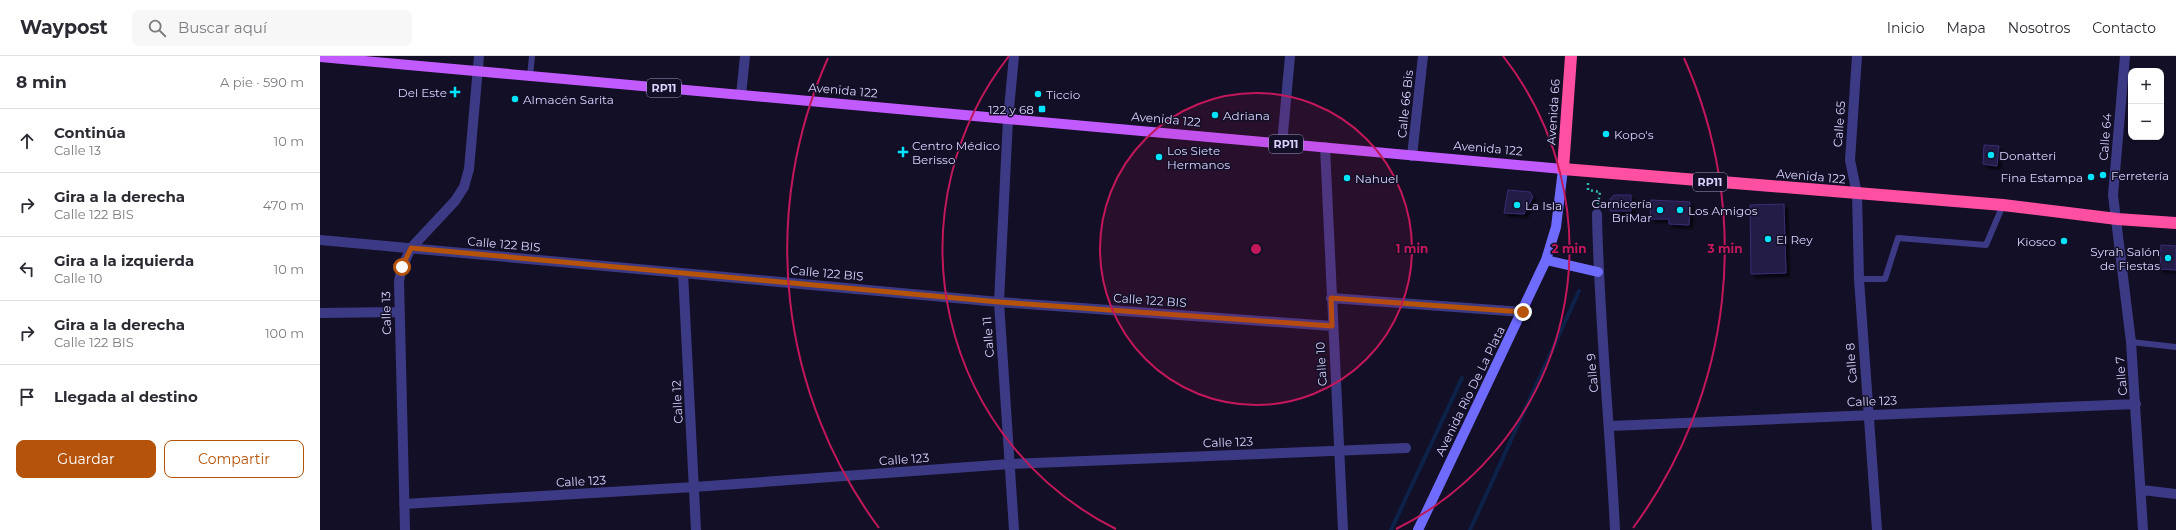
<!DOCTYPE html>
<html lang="es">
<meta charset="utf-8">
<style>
:root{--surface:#fff;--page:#f7f7f7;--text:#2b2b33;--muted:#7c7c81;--line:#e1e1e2;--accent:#b45309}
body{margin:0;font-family:Montserrat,sans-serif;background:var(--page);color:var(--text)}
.controls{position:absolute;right:12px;top:12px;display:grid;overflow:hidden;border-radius:8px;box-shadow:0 1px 3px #0004}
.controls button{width:36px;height:36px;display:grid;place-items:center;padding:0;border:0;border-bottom:1px solid var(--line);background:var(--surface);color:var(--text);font:20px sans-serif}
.stop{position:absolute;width:12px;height:12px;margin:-9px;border:3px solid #b45309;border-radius:50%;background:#fff}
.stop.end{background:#b45309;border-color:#fff;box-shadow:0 1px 4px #0008}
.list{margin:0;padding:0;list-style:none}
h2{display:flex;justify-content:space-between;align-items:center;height:52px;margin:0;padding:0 16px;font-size:17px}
h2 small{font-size:13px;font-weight:400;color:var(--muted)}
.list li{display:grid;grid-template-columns:26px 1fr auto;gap:12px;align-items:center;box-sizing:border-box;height:64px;padding:0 16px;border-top:1px solid var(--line)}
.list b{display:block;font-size:15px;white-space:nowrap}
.list p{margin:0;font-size:13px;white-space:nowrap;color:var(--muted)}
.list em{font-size:13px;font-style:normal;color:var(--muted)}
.actions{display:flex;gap:8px;padding:12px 16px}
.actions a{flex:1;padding:9px 0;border:1px solid var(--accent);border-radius:8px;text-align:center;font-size:14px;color:var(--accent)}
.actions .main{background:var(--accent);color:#fff}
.icon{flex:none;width:22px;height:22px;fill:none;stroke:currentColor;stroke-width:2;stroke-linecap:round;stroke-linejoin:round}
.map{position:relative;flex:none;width:1856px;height:474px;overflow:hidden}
header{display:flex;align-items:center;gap:24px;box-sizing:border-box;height:56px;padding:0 20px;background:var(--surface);border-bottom:1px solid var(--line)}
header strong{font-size:19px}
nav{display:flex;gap:22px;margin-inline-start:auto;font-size:14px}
.search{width:280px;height:36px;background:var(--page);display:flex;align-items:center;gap:10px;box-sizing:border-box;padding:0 14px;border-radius:8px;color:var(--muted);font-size:15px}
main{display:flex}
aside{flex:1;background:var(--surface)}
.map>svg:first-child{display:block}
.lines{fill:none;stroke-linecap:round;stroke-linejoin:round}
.stream{stroke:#0c2248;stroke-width:4}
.building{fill:#241b47;stroke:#3b2d73;filter:url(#shadow)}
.path{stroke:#2fb8b0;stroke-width:2.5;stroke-dasharray:2 3;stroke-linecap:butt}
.lane{stroke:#3d3a85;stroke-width:6}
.street{stroke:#3d3a85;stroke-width:10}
.secondary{stroke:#6f6bff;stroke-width:10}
.primary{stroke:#c25bff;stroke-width:10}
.highway{stroke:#ff4fa3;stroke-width:12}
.route{stroke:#b45309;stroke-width:5}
.ring{fill:none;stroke:#c2185b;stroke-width:2}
.poi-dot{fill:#00e5ff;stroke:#130f26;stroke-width:1.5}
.labels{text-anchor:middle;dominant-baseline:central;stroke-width:3;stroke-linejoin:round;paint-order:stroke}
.shield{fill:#130f26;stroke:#9e99be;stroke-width:1}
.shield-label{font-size:11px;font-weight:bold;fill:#d9d4ff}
.street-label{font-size:12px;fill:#d9d4ff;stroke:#130f26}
.poi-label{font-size:12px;fill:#d9d4ff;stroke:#130f26;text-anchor:start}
.centre{fill:#c2185b;stroke:#130f26;stroke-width:2}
.ring-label{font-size:12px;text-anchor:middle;font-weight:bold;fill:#c2185b;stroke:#130f26;stroke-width:3;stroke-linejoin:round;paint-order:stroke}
</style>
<header>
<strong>Waypost</strong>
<div class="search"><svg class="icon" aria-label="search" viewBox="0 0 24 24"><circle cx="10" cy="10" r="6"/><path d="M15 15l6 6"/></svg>Buscar aquí</div>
<nav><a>Inicio</a><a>Mapa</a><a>Nosotros</a><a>Contacto</a></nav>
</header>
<main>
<aside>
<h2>8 min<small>A pie · 590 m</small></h2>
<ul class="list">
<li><svg class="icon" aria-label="ahead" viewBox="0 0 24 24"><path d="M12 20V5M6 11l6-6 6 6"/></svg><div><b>Continúa</b><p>Calle 13</p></div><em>10 m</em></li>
<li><svg class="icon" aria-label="right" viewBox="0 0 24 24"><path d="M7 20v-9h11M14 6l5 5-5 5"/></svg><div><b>Gira a la derecha</b><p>Calle 122 BIS</p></div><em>470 m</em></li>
<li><svg class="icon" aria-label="left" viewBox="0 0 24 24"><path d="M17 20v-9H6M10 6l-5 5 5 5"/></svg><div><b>Gira a la izquierda</b><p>Calle 10</p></div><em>10 m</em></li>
<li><svg class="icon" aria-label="right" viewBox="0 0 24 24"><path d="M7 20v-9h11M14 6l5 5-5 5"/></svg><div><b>Gira a la derecha</b><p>Calle 122 BIS</p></div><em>100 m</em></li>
<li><svg class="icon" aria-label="arrive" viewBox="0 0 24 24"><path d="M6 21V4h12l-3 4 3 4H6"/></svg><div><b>Llegada al destino</b></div></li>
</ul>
<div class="actions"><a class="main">Guardar</a><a>Compartir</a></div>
</aside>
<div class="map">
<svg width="1856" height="474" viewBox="0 0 1856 474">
<defs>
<filter id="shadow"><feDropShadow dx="3.5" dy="3.5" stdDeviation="1" flood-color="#0009"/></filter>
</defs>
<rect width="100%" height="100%" fill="#130f26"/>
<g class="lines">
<path class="stream" d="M1071,474L1142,322
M1150,474L1259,235"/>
</g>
<path class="building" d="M1664,89L1679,90L1677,110L1663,108Z
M1188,134L1210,136L1213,141L1204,158L1184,157Z
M1294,139H1311V155H1290V143Z
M1331,144L1370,146L1369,169L1349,168V163H1330Z
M1464,148L1466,217L1431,218L1430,149Z
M1841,189L1856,190V214L1840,213Z"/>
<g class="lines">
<path class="path" d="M1268,127V134L1280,136L1278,148"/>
<path class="lane" d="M210,20L212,0
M1539,223H1565L1578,182L1666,189L1683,149
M1811,286L1856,291"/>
<path class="street" d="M1537,0L1530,104L1537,138L1539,223L1557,474
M1805,0L1793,139L1811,286L1823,474
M421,39L425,0
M962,88L970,0
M1005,91L1023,474
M1092,100L1103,0
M1277,158C1279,264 1290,369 1295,474
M0,184L679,246L1012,270
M363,217L376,474
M1011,242L1203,256
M0,257L79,256
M1290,370L1816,348
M1822,434L1856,438
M84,448L374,431L690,408L1086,392
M85,474L79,225L82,211L91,192L135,145L144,131L149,113L159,0
M694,474L679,246L688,63L694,0"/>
<path class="secondary" d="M1226,204L1278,216
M1098,474L1226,204L1236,171L1243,113"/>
<path class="primary" d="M0,1L1243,113"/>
<path class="highway" d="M1251,0L1243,113L1683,149L1797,163L1856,167"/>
</g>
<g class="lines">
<path class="route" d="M82,211L91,192L679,246L1012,270L1011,242L1203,256"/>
</g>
<circle cx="936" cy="193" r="156" fill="#c2185b" fill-opacity=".12"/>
<g class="ring">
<circle cx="936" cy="193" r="156"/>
<path d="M796 473A313 313 0 0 1 689 0M1183 0A313 313 0 0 1 1076 473"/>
<path d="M559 472A469 469 0 0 1 508 2M1364 2A469 469 0 0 1 1313 472"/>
</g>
<g class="poi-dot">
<path d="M133 30h4v4h4v4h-4v4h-4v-4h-4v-4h4z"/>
<circle cx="718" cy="38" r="4"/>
<circle cx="195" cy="43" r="4"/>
<rect x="718" y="49" width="8" height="8" rx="2"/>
<circle cx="895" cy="59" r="4"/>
<circle cx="1286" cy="78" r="4"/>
<path d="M581 90h4v4h4v4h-4v4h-4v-4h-4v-4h4z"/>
<circle cx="1671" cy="99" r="4"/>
<circle cx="839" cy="101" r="4"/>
<circle cx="1783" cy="119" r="4"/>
<circle cx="1771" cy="121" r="4"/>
<circle cx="1027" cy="122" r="4"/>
<circle cx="1197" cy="149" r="4"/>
<circle cx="1340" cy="154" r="4"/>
<circle cx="1360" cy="154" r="4"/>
<circle cx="1448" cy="183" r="4"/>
<circle cx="1744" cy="185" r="4"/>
<circle cx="1848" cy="202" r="4"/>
</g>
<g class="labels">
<g class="shield">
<rect x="327" y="23" width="34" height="18" rx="3"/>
<rect x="949" y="79" width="34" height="18" rx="3"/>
<rect x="1373" y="117" width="34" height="18" rx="3"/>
</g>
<g class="shield-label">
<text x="344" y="32">RP11</text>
<text x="966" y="88">RP11</text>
<text x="1390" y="126">RP11</text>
</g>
<g class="street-label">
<text transform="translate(523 34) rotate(5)">Avenida 122</text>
<text transform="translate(1085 48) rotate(-84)">Calle 66 Bis</text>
<text transform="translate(1233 56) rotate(-86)">Avenida 66</text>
<text transform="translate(846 63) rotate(5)">Avenida 122</text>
<text transform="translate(1519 68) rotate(-86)">Calle 65</text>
<text transform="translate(1785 81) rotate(-85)">Calle 64</text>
<text transform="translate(1168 92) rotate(5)">Avenida 122</text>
<text transform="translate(1491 120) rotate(5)">Avenida 122</text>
<text transform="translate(184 188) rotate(5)">Calle 122 BIS</text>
<text transform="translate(507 217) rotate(5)">Calle 122 BIS</text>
<text transform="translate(830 244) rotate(4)">Calle 122 BIS</text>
<text transform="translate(66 257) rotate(-91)">Calle 13</text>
<text transform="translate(668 281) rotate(-94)">Calle 11</text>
<text transform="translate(1531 307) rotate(-94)">Calle 8</text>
<text transform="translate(1001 308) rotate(-93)">Calle 10</text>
<text transform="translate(1272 317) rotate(-95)">Calle 9</text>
<text transform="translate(1801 320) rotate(-95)">Calle 7</text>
<text transform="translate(1150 335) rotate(-64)">Avenida Rìo De La Plata</text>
<text transform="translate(1552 345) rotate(-2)">Calle 123</text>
<text transform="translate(357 346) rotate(-93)">Calle 12</text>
<text transform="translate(908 386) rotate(-2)">Calle 123</text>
<text transform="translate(584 403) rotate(-4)">Calle 123</text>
<text transform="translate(261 425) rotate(-3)">Calle 123</text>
</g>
<g class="poi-label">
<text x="127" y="36" text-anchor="end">Del Este</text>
<text x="726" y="38">Ticcio</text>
<text x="203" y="43">Almacén Sarita</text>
<text x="714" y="53" text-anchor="end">122 y 68</text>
<text x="903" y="59">Adriana</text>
<text x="1294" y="78">Kopo's</text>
<text x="592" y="89">Centro Médico<tspan x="592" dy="14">Berisso</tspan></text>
<text x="847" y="94">Los Siete<tspan x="847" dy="14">Hermanos</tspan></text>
<text x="1679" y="99">Donatteri</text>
<text x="1791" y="119">Ferretería</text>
<text x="1763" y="121" text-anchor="end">Fina Estampa</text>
<text x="1035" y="122">Nahuel</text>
<text x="1332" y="147" text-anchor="end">Carnicería<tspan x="1332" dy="14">BriMar</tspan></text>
<text x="1205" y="149">La Isla</text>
<text x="1368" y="154">Los Amigos</text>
<text x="1456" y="183">El Rey</text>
<text x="1736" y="185" text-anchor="end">Kiosco</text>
<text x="1840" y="195" text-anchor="end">Syrah Salón<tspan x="1840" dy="14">de Fiestas</tspan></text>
</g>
</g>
<circle cx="936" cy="193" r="6" class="centre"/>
<g class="ring-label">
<text x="1092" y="197">1 min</text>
<text x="1249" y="197">2 min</text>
<text x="1405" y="197">3 min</text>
</g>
</svg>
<div class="controls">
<button>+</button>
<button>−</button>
</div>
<div class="stop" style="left:82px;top:211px"></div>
<div class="stop end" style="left:1203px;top:256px"></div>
</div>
</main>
